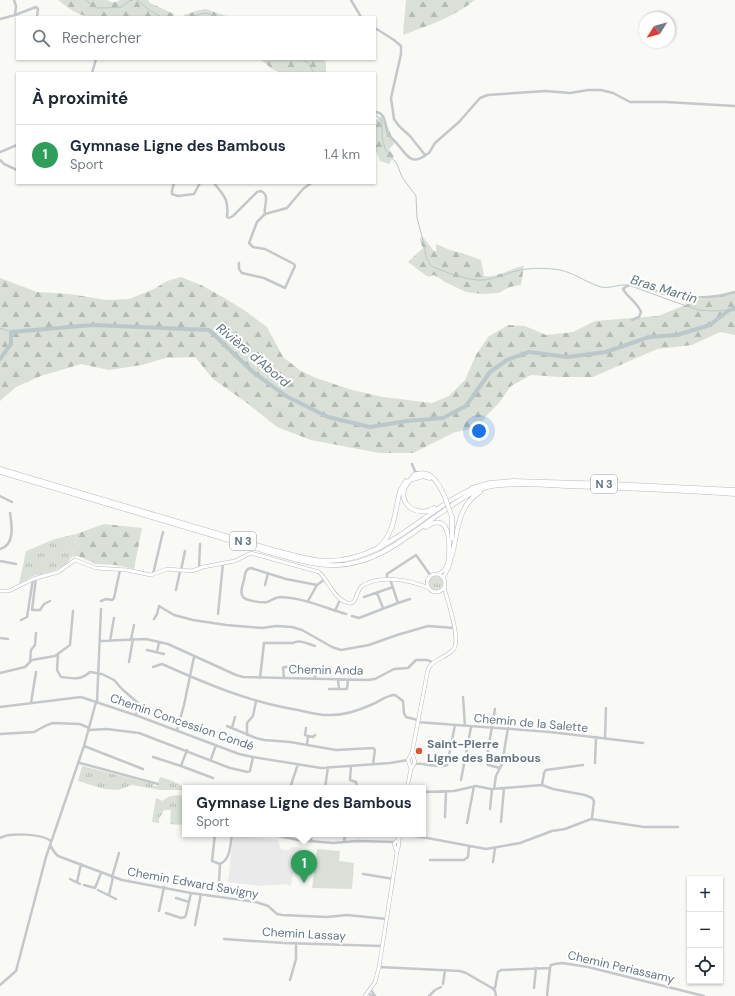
<!DOCTYPE html>
<html lang="fr">
<meta charset="utf-8">
<style>
:root{--surface:#fff;--page:#f6f6f7;--text:#1f2937;--muted:#747a83;--line:#e0e1e3;--accent:#e1542d}
body{margin:0;font-family:"DM Sans",sans-serif;background:var(--page);color:var(--text)}
.controls{position:absolute;right:12px;bottom:12px;display:grid;overflow:hidden;border-radius:0px;box-shadow:0 1px 3px #0004}
.controls button{width:36px;height:36px;display:grid;place-items:center;padding:0;border:0;border-bottom:1px solid var(--line);background:var(--surface);color:var(--text);font:20px sans-serif}
.compass{position:absolute;left:639px;top:12px;width:36px;height:36px;border-radius:50%;background:var(--surface);box-shadow:0 1px 3px #0004;rotate:233deg}
.you{position:absolute;left:479px;top:431px;width:14px;height:14px;margin:-10px;border:3px solid #fff;border-radius:50%;background:#1a73e8;box-shadow:0 0 0 6px #1a73e833}
.badge{display:grid;place-items:center;width:26px;height:26px;border-radius:50%;background:var(--accent);color:#fff;font-size:13px;font-weight:700}
.pin{position:absolute;translate:-50% -33px;filter:drop-shadow(0 1px 2px #0008)}
.pin::after{content:'';position:absolute;top:21px;width:14px;height:12px;background:inherit;clip-path:polygon(0 0,100% 0,50% 100%)}
.popup{position:absolute;left:182px;top:785px;width:244px;height:52px;box-sizing:border-box;display:grid;place-content:center;border-radius:0px;background:var(--surface);filter:drop-shadow(0 1px 3px #0005);font-size:13px;white-space:nowrap;color:var(--muted)}
.popup b{font-size:15px;color:var(--text)}
.popup::after{content:'';position:absolute;left:50%;top:100%;margin-left:-8px;border:8px solid transparent;border-top-color:var(--surface)}
.list{margin:0;padding:0;list-style:none}
h2{display:flex;justify-content:space-between;align-items:center;height:52px;margin:0;padding:0 16px;font-size:17px}
h2 small{font-size:13px;font-weight:400;color:var(--muted)}
.list li{display:grid;grid-template-columns:26px 1fr auto;gap:12px;align-items:center;box-sizing:border-box;height:60px;padding:0 16px;border-top:1px solid var(--line)}
.list b{display:block;font-size:15px;white-space:nowrap}
.list p{margin:0;font-size:13px;white-space:nowrap;color:var(--muted)}
.list em{font-size:13px;font-style:normal;color:var(--muted)}
.icon{flex:none;width:22px;height:22px;fill:none;stroke:currentColor;stroke-width:2;stroke-linecap:round;stroke-linejoin:round}
.map{position:relative;flex:none;width:735px;height:996px;overflow:hidden}
.search{position:absolute;background:var(--surface);box-shadow:0 1px 3px #0004;left:16px;top:16px;width:360px;height:44px;display:flex;align-items:center;gap:10px;box-sizing:border-box;padding:0 14px;border-radius:0px;color:var(--muted);font-size:15px}
.panel{position:absolute;background:var(--surface);box-shadow:0 1px 3px #0004;left:16px;top:72px;width:360px;height:112px;border-radius:0px}
.map>svg:first-child{display:block}
.built{fill:#e9eae9}
.grass{fill:url(#grass-tufts)}
.forest{fill:url(#forest-firs)}
.garden{fill:#dae0d7}
.lines{fill:none;stroke-linecap:round;stroke-linejoin:round}
.stream{stroke:#bbc7ca;stroke-width:1}
.river{stroke:#bbc7ca;stroke-width:4}
.major-casing{stroke:#b7bcbf;stroke-width:4}
.highway-casing{stroke:#b7bbbe;stroke-width:5}
.minor{stroke:#c4c8cb;stroke-width:2.5}
.major{stroke:#fff;stroke-width:3}
.highway{stroke:#fff;stroke-width:4}
.highway-bridge-casing{stroke:#b7bbbe;stroke-width:5;stroke-linecap:butt}
.highway-bridge{stroke:#fff;stroke-width:4}
.poi-dot{fill:#e1542d;stroke:#fff;stroke-width:1.5}
.labels{text-anchor:middle;dominant-baseline:central;stroke-width:4;stroke-linejoin:round;paint-order:stroke}
.shield{fill:#fff;stroke:#929ea7;stroke-width:1}
.shield-label{font-size:11px;font-weight:bold;fill:#647581}
.street-label{font-size:12px;fill:#647581;stroke:#fff}
.poi-label{font-size:12px;font-weight:bold;fill:#647581;stroke:#fff;text-anchor:start}
.water-label{font-size:13px;font-style:italic;fill:#5f747b;stroke:#fff}
</style>
<div class="map">
<svg width="735" height="996" viewBox="0 0 735 996">
<defs>
<pattern id="grass-tufts" width="24" height="20" patternUnits="userSpaceOnUse"><rect width="24" height="20" fill="#dae0d7"/><path d="M3 7l-1-3M5 7V3M7 7l1-3M15 17l-1-3M17 17v-4M19 17l1-3" fill="none" stroke="#b4bab4"/></pattern>
<pattern id="forest-firs" width="22" height="20" patternUnits="userSpaceOnUse"><rect width="22" height="20" fill="#dae0d7"/><path d="M5 1l3.5 6h-7zM16 11l3.5 6h-7z" fill="#b4bab4"/></pattern>
</defs>
<rect width="100%" height="100%" fill="#f9f9f6"/>
<path class="built" d="M239,834L245,837L278,840L281,850H289L292,847H301L298,873L293,872L291,884L290,886L286,884L259,886L228,882L233,837L234,836Z"/>
<path class="grass" d="M76,534L72,557L64,566L53,571L33,576L19,584L26,551L55,539Z
M429 583a7 7 0 1 1 14 0a7 7 0 1 1-14 0Z
M82,766L153,784V786H157L160,784L158,782L160,777L170,780L185,787L184,790H160L132,785L118,790L104,789L78,781Z
M185,795V825L170,824L171,810H164L159,819V823L152,822L156,798L163,801C169,794 177,796 185,795Z"/>
<path class="forest" d="M58,0H107L111,2H116L120,0H148L150,3L174,14V17H91C76,15 70,9 58,0Z
M406,0H475C452,18 430,25 403,35Z
M206,9L229,17H184V15L199,10Z
M260,59H323L326,63V72L281,73L272,69Z
M382,116L390,132L394,144L389,149L394,156L389,164L380,161L375,148V121Z
M423,237L434,251H436V244L450,250L465,254L481,260L484,276C498,278 511,268 524,266L521,285L510,287L498,293L483,294L466,292L447,283L434,275L428,277L408,262L423,248L420,241V238Z
M181,277L201,285L221,296L244,310L267,327L283,357L301,371L316,378L352,390L383,397L432,403L449,396L465,380L476,355L488,337L508,325L525,326L546,335L573,332L595,321L658,316L700,299L715,297L735,291V335L720,332L692,345L657,349L593,377H560L531,375L511,386L498,404L486,416L479,428L455,432L413,453H379L311,440L277,427L247,403L213,379L195,357L166,358L142,365L109,370L81,364L41,376L16,387L0,401V278L37,292L70,294L106,300L129,299L154,289L167,281Z
M104,524L142,528L134,569L115,565L96,564L78,556L72,557L76,534Z"/>
<path class="garden" d="M317,849L340,851L339,861L354,863L352,889L312,888Z"/>
<g class="lines">
<path class="stream" d="M85,0L97,8H104L121,7L129,1L133,0
M137,0L149,10L161,17
M192,17C201,13 207,11 216,17
M290,59H294
M302,59L309,64L314,73
M375,115L381,119L382,122V137L385,149L397,164L402,177L416,196L417,218L424,244L426,257L431,266C442,271 471,282 484,280C495,279 505,274 516,271C528,268 541,268 553,269C571,270 584,282 601,287C610,289 618,284 628,285
M631,286L675,302L699,310L713,311L729,310
M0,328L11,332"/>
<path class="river" d="M0,359L11,344V332L93,325L209,330L253,372L286,396L328,417L370,427L407,421L443,418L466,406L490,372L507,360L529,352L567,357L606,352L649,337L677,335L710,325L729,310L735,309"/>
<defs>
<path id="major" d="M438,574C447,571 448,562 449,554
M427 583a9 9 0 1 1 18 0a9 9 0 1 1-18 0Z
M443,578L449,567L452,555
M0,591H9L33,579L58,572L75,560L96,568L127,570L151,575L167,569L192,571L203,567L235,561L251,553L319,572C328,580 334,598 345,602C358,608 355,591 362,586C380,574 410,580 429,588
M411,769L408,760L412,753L428,669C434,658 444,659 453,650C462,641 447,599 444,587
M407,788L411,769L415,762L412,753
M397,852C400,845 398,841 400,834
M365,996L375,982L379,967L396,859L397,852L394,844L399,838"/>
<path id="highway" d="M0,469L273,550C290,554 307,560 324,561C385,563 423,510 474,488
M0,472L272,553C291,558 309,564 328,565C371,568 406,538 439,514C456,503 472,490 492,486C517,482 544,485 568,486C624,488 680,490 735,494
M416,474C411,479 406,483 404,490C400,508 421,517 434,508
M414,475C431,468 438,483 444,495
M413,479L423,476L430,478
M472,488L490,483L513,481L612,484L735,490
M426,527C448,512 450,538 449,554
M380,546C394,533 395,512 399,495L401,489L406,481
M452,555C458,532 457,506 480,492"/>
</defs>
<use href="#major" class="major-casing"/>
<use href="#highway" class="highway-casing"/>
<path class="minor" d="M14,0L16,6L15,15
M351,0L361,17
M0,19L15,15L36,7L38,9L37,17
M375,28L394,40L401,46V54L391,98L394,119L399,126L410,136L425,155L429,153L435,143L459,122L480,98L488,95L546,91L570,93L588,90H601L613,93L630,102H666L735,106
M92,73L96,59
M375,112C386,112 385,126 388,134C391,138 396,142 399,146C408,157 412,165 426,155
M0,152L17,145
M0,160L4,164L17,170
M174,183L172,190V194L178,196L194,194L200,183
M214,183C224,196 229,199 227,217L229,218L233,216L257,192L261,191C271,196 263,206 265,214L287,208L303,189L311,183
M239,263V269L242,273L264,278L285,288L295,266L294,264L265,249L253,247L249,243L257,222L265,214
M632,320L639,317L641,312C637,302 627,297 623,289C627,285 632,284 637,284C646,285 653,290 661,293C684,299 712,299 735,292
M412,464L416,474
M0,496L12,502
M0,549C15,545 12,526 10,513
M0,561L16,564
M199,568L200,544
M181,570L185,551
M153,574L163,532
M36,578L32,610H40L44,604L50,601
M387,579V574L416,555L431,576
M265,585L268,573
M317,585L286,579L251,568C245,569 245,574 244,580C243,584 239,593 243,597C247,601 262,603 267,602C272,600 276,597 281,597C304,598 325,608 346,614
M176,590L180,571
M377,593L383,608
M364,597L393,587
M101,601L106,599L112,600L114,598L120,570
M308,601L317,585L325,579
M398,603L410,599
M335,611L339,602L341,600
M218,614L223,563
M352,616L359,618L398,603L390,579
M154,619L157,614L159,606L174,615L193,620L226,625L262,628L276,626L292,627L302,630L332,647L341,650L369,645L397,635L428,626L454,628
M21,620L27,617L33,579
M0,638L8,639
M131,639L134,625
M100,641L146,639L168,644L236,675L243,677L368,680L375,679L394,669L408,668L416,660H427L432,662
M110,641L114,618
M147,650L164,654
M157,652L159,642
M58,655L57,670L61,677C73,678 80,681 90,672L102,674L114,680L122,689L138,703L136,715
M30,661L31,650L35,645L36,633
M129,662L133,639
M153,667L162,664C207,684 249,702 298,710C308,712 320,716 331,715C345,715 360,710 373,704C380,701 387,695 395,695L403,701L404,713L406,717L418,720
M0,673L25,667L32,660L55,656L70,645L73,611
M260,678L264,643H293C300,639 308,644 315,646
M284,678L283,668L284,667L315,668V679
M338,680L339,689
M329,689H347L348,680
M463,697L465,726
M96,702L84,746L143,769
M97,702L101,609
M31,703L36,672
M0,707L81,697L138,716L239,754L253,757L321,768L390,763L408,760
M495,709L486,762L488,765L500,768
M417,722L550,732L643,743
M227,726L256,738L264,740L290,742L336,750L373,748L375,750L373,764
M232,728L235,717
M306,728L305,735L308,736
M89,730L107,729L139,733L230,768L248,772L250,771L253,757
M177,730L184,705L194,657
M0,734L34,732L47,725L53,723L80,724L89,728
M247,735V723L253,716L256,701
M605,738L606,708
M307,745L308,736L313,737L315,735
M153,757L181,766L187,750
M211,759L216,745
M80,763L158,784
M595,763L596,737
M414,764C425,762 437,769 447,765L455,725
M181,766L213,778
M351,766L350,780L356,782L357,787
M461,780L471,727
M542,785L544,773L546,770L583,765
M369,787H408
M290,788L298,764
M325,788L328,767
M494,789L496,776L502,764L510,716
M423,792L454,791L476,786L491,789L542,785L553,789L585,795L592,798L594,801L592,818
M490,809L492,789
M445,817L446,792
M501,822L504,788
M467,823L474,786
M215,834L212,861L220,864
M229,834L231,835L234,834
M250,834L279,836L298,840L333,843L357,841L395,842
M311,834V840
M401,834L422,837L486,849L520,843L552,831L565,829L591,819L644,827H678
M0,838C9,832 42,834 51,841
M344,842L345,834
M50,845L55,853L58,856L122,880L191,893L256,902L268,906L277,914L282,915L327,917L347,915L387,919
M430,860H464L468,857L469,846
M493,862L495,848
M220,864C231,859 230,845 232,835
M363,874L394,879
M112,877L119,853
M70,879L80,884
M219,881L220,864
M77,882L81,864
M84,885L95,888L101,873
M98,890L116,899
M109,895L113,877
M176,898L189,902
M159,911L164,887
M166,913L181,918L185,917L186,915L191,893
M195,925L201,894
M224,939L284,943L382,946
M379,967L460,971L466,973L492,988L495,991L496,996
M290,980L296,959V943
M443,984L445,970
M0,985L16,971L46,857L84,746
M492,988H495L498,972L501,970L550,968L551,965L555,964L562,963L588,967L704,996
M534,988L536,968
M371,990L375,996
M368,993L372,996
M429,996L435,990L441,987
M547,996L550,968"/>
<use href="#major" class="major"/>
<use href="#highway" class="highway"/>
<defs>
<path id="highway-bridge" d="M444,495L452,517V538"/>
</defs>
<use href="#highway-bridge" class="highway-bridge-casing"/>
<use href="#highway-bridge" class="highway-bridge"/>
</g>
<circle class="poi-dot" cx="419" cy="751" r="4"/>
<g class="labels">
<g class="shield">
<rect x="591" y="475" width="26" height="18" rx="3"/>
<rect x="230" y="532" width="26" height="18" rx="3"/>
</g>
<g class="shield-label">
<text x="604" y="484">N 3</text>
<text x="243" y="541">N 3</text>
</g>
<g class="street-label">
<text transform="translate(326 670) rotate(1)">Chemin Anda</text>
<text transform="translate(182 722) rotate(19)">Chemin Concession Condé</text>
<text transform="translate(531 723) rotate(5)">Chemin de la Salette</text>
<text transform="translate(193 883) rotate(10)">Chemin Edward Savigny</text>
<text transform="translate(304 934) rotate(3)">Chemin Lassay</text>
<text transform="translate(621 967) rotate(13)">Chemin Periassamy</text>
</g>
<g class="poi-label">
<text x="427" y="744">Saint-Pierre<tspan x="427" dy="14">Ligne des Bambous</tspan></text>
</g>
<g class="water-label">
<text transform="translate(664 289) rotate(17)">Bras Martin</text>
<text transform="translate(253 355) rotate(40)">Rivière d'Abord</text>
</g>
</g>
</svg>
<div class="controls">
<button>+</button>
<button>−</button>
<button><svg class="icon" aria-label="locate" viewBox="0 0 24 24"><circle cx="12" cy="12" r="6"/><path d="M12 2v4M12 18v4M2 12h4M18 12h4"/></svg></button>
</div>
<svg class="compass" viewBox="-18 -18 36 36"><path d="M0-13l5 13h-10z" fill="#e53935"/><path d="M0 13l5-13h-10z" fill="#747a83"/></svg>
<div class="you"></div>
<div class="pin badge" style="left:304px;top:883px;background:#2e9e5b">1</div>
<div class="popup"><b>Gymnase Ligne des Bambous</b>Sport</div>
<div class="search"><svg class="icon" aria-label="search" viewBox="0 0 24 24"><circle cx="10" cy="10" r="6"/><path d="M15 15l6 6"/></svg>Rechercher</div>
<section class="panel">
<h2>À proximité<small></small></h2>
<ul class="list">
<li><span class="badge" style="background:#2e9e5b">1</span><div><b>Gymnase Ligne des Bambous</b><p>Sport</p></div><em>1.4 km</em></li>
</ul>
</section>
</div>
